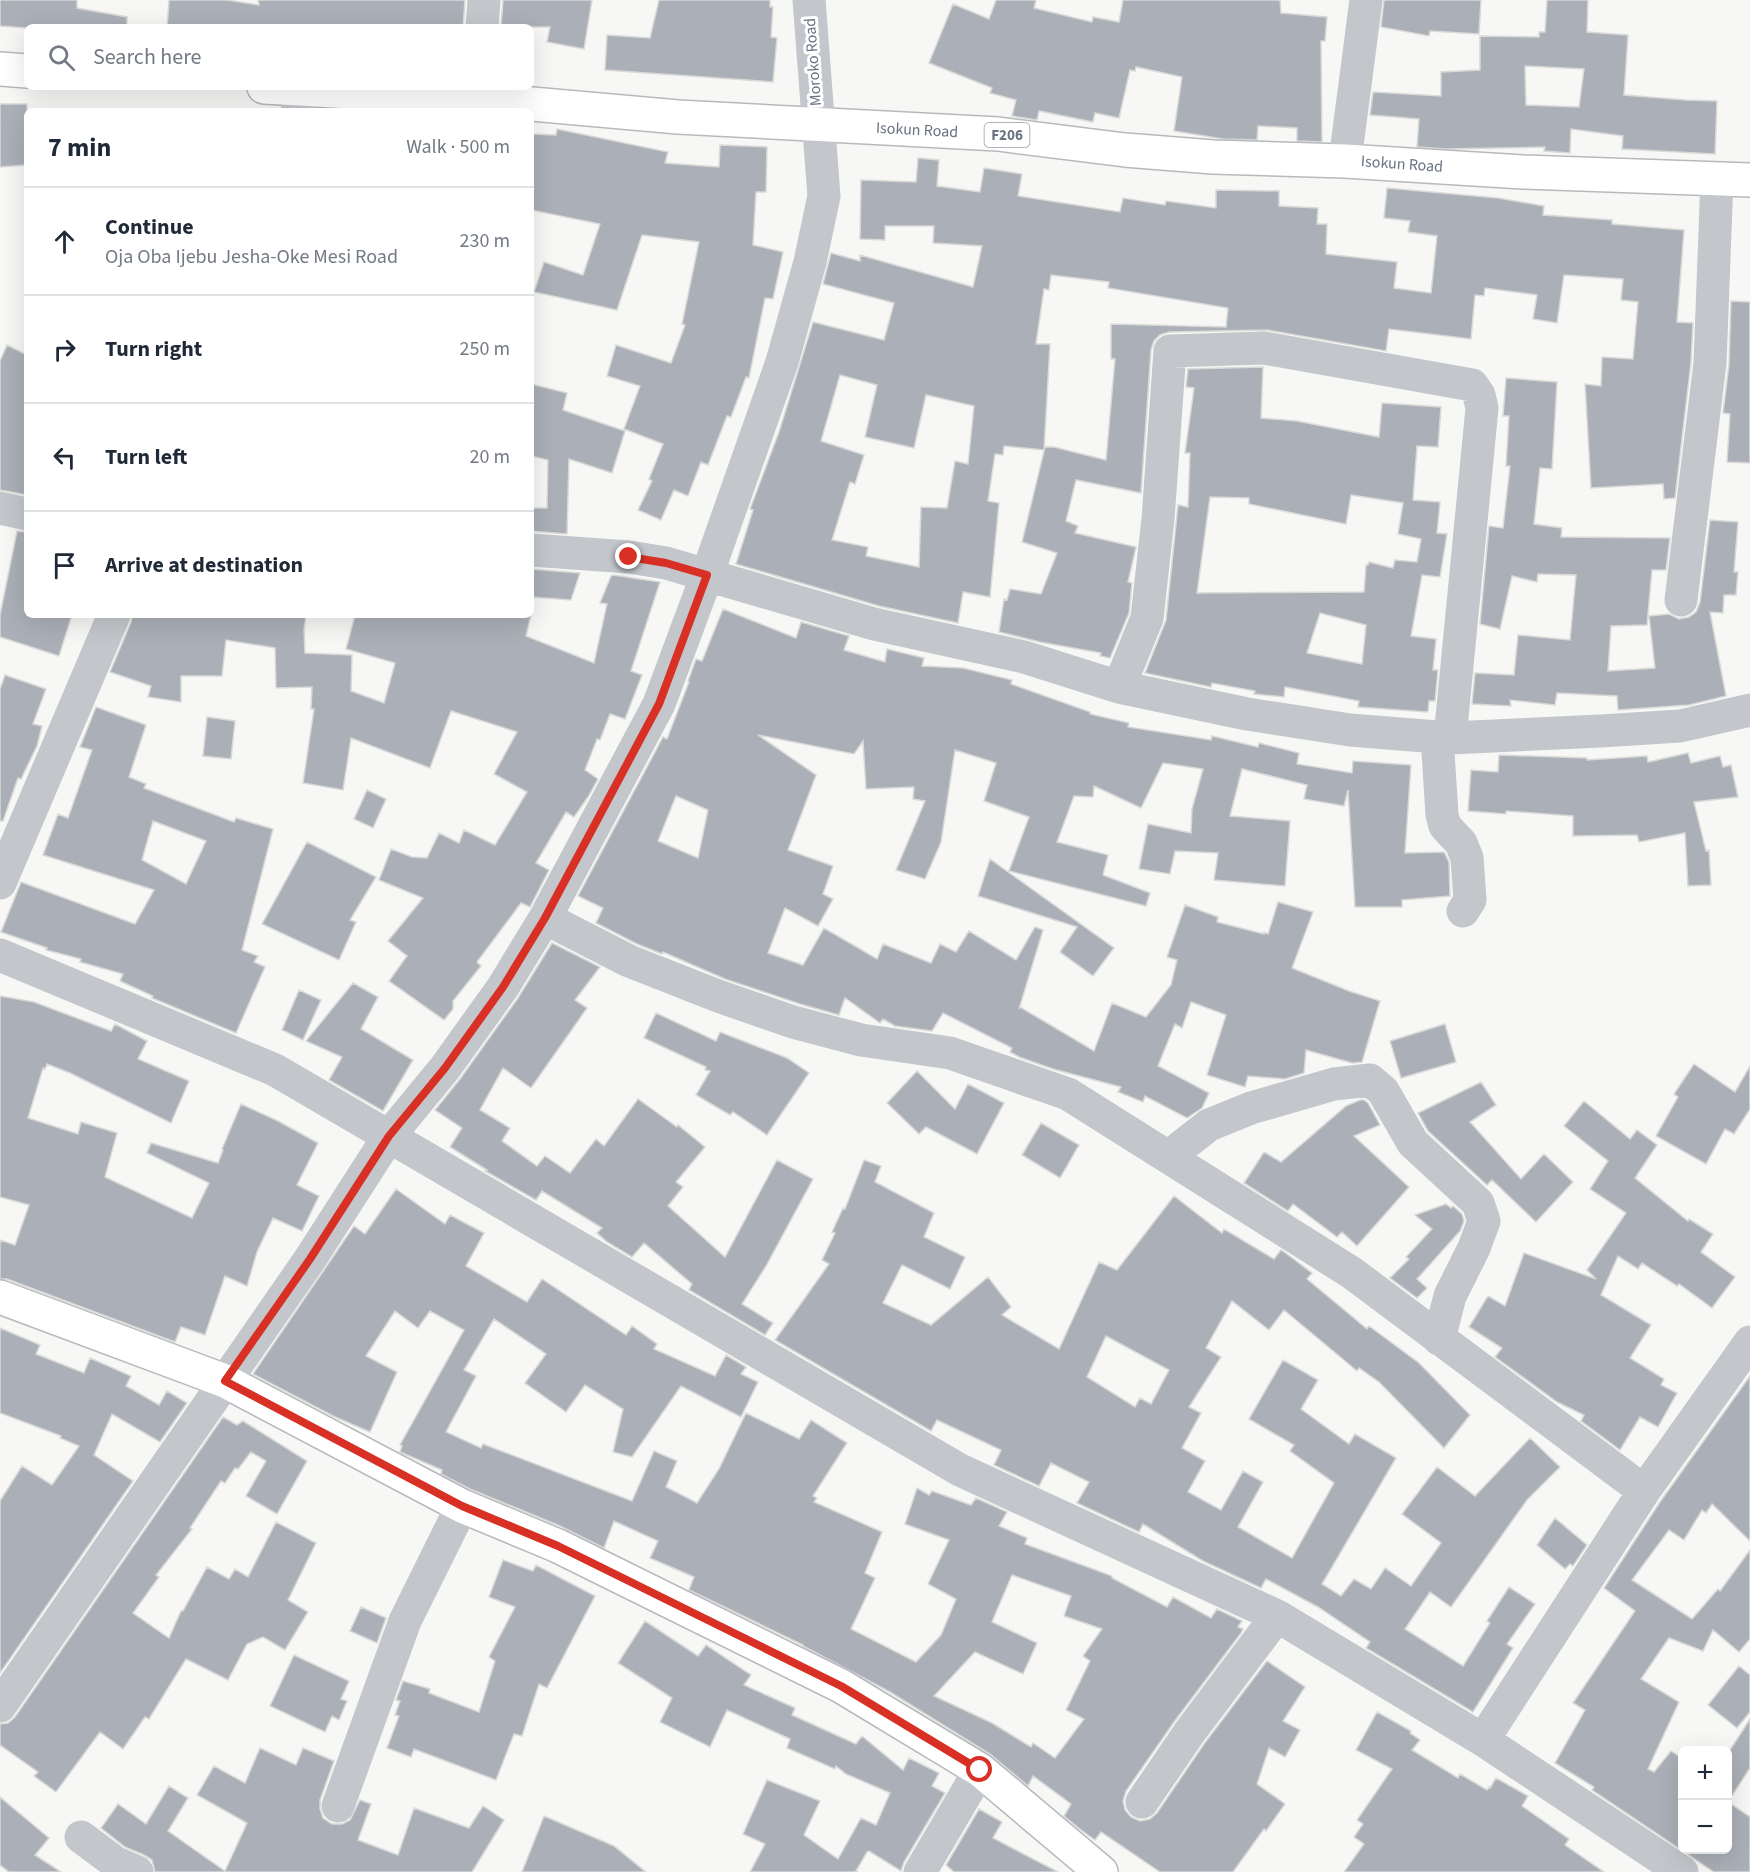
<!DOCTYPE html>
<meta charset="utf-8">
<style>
:root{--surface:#fff;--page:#f6f6f7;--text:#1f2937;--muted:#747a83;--line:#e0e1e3}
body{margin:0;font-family:"Source Sans 3",sans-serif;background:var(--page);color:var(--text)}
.controls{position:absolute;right:18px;bottom:18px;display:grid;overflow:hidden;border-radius:9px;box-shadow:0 6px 24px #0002}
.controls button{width:54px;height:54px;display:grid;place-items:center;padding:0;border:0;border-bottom:2px solid var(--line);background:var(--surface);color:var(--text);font:30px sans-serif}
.stop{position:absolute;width:18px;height:18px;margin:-14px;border:4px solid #d93025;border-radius:50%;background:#fff}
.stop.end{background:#d93025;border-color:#fff;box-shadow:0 2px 6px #0008}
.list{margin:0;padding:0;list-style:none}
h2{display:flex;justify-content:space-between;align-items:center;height:78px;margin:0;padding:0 24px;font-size:26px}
h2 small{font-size:20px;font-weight:400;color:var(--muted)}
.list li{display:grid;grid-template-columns:39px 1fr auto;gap:18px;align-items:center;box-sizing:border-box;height:108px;padding:0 24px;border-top:2px solid var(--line)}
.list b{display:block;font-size:22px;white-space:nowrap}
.list p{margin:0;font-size:20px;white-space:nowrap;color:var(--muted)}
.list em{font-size:20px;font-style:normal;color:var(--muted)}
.icon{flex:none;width:33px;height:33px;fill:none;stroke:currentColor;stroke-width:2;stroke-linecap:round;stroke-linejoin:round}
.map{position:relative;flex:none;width:1750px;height:1872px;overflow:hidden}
.search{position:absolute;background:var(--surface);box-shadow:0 6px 24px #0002;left:24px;top:24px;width:510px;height:66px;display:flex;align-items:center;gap:15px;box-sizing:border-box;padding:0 21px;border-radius:9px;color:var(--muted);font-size:22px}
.panel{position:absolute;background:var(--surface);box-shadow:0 6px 24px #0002;left:24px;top:108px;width:510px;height:510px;border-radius:9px}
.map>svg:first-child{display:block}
.building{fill:#abafb7;stroke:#d9d9d7;stroke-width:1.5;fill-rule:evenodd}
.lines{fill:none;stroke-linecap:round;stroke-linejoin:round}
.major-casing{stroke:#b7b9bd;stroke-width:36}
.minor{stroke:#c3c6ca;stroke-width:33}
.major{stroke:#fff;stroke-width:33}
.route{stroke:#d93025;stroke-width:8}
.labels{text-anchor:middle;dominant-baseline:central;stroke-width:6;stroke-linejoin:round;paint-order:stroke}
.shield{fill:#fff;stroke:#969ca8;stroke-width:1.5}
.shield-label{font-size:15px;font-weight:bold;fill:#697283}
.street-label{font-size:16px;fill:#697283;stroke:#fff}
</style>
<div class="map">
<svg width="1750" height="1872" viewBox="0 0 1750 1872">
<rect width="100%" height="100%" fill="#f7f7f5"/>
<path class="building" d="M0,0H77V8L127,17V27L27,28L0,26Z
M169,0H227L259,5L258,0H465L463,27H167Z
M503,0H592L584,49L547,42L550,27H501Z
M659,0H770V7H773L771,37L777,38L773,82L605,70L607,35L650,38Z
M996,0H1036L1034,8L1092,22L1093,17L1119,22L1123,0H1280L1281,13L1327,17L1325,41H1321L1322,142L1297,141V128L1258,126L1257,140L1223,139L1174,131L1182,77L1136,67L1135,71L1130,70L1119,118L1095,113L1093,122L1039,111L1037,120L1012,116L1016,100L990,93L992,88L929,63L953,4L989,19Z
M1384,0H1481L1479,34L1430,31L1429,36L1381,27Z
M1547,0H1588L1587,32L1628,35L1624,95L1686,100L1717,101L1715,154L1622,149L1623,136L1571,129L1570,153L1544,151L1545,147L1447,149L1417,147L1419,119L1370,115L1373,92L1441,96V72L1480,70V36L1539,37V32H1545ZM1525,66L1584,69L1579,107L1526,105Z
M0,104H27V165L0,167Z
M557,129L668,152L665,163L719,167L720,145L767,147L766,192H756L753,245L783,252L773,299L765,298L749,378L746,377L731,417L727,416L708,465L701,462L688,496L674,490L661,520L638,510L652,481L649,479L663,444L624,429L640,386L607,376L616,345L671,363L685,325L682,324L699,242L642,235L617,310L534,292L544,262L583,275L600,224L531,210V134L556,135Z
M918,158L939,160L937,186L980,192L984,168L1022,174L1018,196L1120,212L1123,198L1165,205L1166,201L1216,208V190L1279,191V206L1318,208L1317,224H1327L1326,254L1397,262L1394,288L1431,293L1437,236L1408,232L1410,221L1384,218L1387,188L1498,198L1544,206L1543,215L1612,220V224L1684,230L1677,322L1693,323L1691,362L1675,498L1664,499L1663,484L1591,488L1585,384L1601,386L1602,357L1633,359L1638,302L1621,300L1623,279L1564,275L1557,323L1533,319L1537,295L1485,288L1484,296L1475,295L1471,339L1389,329L1386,351L1267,330L1169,332L1160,335L1154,341L1151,350L1141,493L1076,480L1066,521L1078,526L1075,533L1136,547L1128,582L1132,583L1129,613L1110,658L1100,656L1101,653L1040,642L999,632L1004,599L1007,600L1010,589L1041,594L1057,553L1022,542L1045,447H1054L1106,460L1115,359H1111V324L1226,327L1228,308L1108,288L1109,282L1051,275L1049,290L1044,289L1036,344H1050L1044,450L1004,446L1003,455L995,454L988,501L999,503L990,597L963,592L958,623L879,606L736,564L753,510L750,509L779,432L813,322L884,340L894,303L823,284L831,253L860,261V255L973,287L982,246L933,243L934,226H885V240L860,239L861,180L916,182ZM840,375L877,385L865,437L914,448L926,395L974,406L968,464L955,461L947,508L921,507L919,567L866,556L868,547L832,540L850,482L855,484L864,455L821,441Z
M1731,301L1750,302V463L1727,462L1730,414L1723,413L1729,364Z
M7,345L27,355V495L0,490V361Z
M1263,367L1261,418L1297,421L1379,437L1382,403L1441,407L1438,447L1417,446L1413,500L1440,502L1437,533L1447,534L1440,577L1422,575L1411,636L1436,639L1433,670H1438L1435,701H1429L1428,712L1358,707L1359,701L1285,687L1284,697L1254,694L1255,691L1212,683L1211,687L1145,673L1166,620L1178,505L1188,507L1190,453H1185L1194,388L1186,387L1188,369ZM1351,495L1403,503L1398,534L1421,539L1417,562L1395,560L1393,568L1369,562L1368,565H1366L1364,592L1197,593L1210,497L1249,498V504L1346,524ZM1320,613L1366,625L1362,664L1307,653Z
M1506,378L1557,382L1552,469L1540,468L1534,524L1562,528L1561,537L1670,538L1666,570H1652L1647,625L1611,626L1608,671L1655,668L1649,616L1669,614L1679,619L1689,617L1696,612L1700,602L1710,520L1738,522L1734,572H1738L1736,595H1724L1723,613L1710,612L1726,696L1689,705L1618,710L1617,696L1557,693L1555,705L1510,700L1511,706L1472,704L1475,673L1514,675L1518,635L1570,640L1576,575L1538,574L1537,582L1512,576L1500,629L1480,624L1489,526L1503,528L1510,466H1506L1509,416H1503Z
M531,384L567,393L563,410L625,431L612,473L569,459L567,534L531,531V508H547L548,460L531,456Z
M17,531L27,532V615H72L59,656L0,637V615Z
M531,569L580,573L571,600L531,597Z
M613,575L660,582L631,671L642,675L625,719L610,714L600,740L597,739L585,770L598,779L588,797L574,817L566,812L536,863L549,870L530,907L521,903L477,962L481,966L453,1001V1009L444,1020L389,981L407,956L388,941L423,898L379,880L391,849L412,857L427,858L439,833L459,843L464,830L495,845L527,792L494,774L517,732L451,711L430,768L351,738L343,790L303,783L314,709H311L312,687L276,688L275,648L226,640L222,676H181V702L148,697L151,686L110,672L131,622L132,615H306L304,630L305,653L352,655L351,691L384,703L395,663L346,649L355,615H531L526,636L594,663L607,604L600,603L611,576Z
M723,609L796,638L801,622L849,636L844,650L885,662L887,649L924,658L922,666L963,668L1012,680L1011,684L1090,712V714L1129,723L1128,727L1211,740L1212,736L1258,747L1259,743L1299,753L1297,764L1352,773L1353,761L1411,765L1405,853L1444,852L1449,862L1450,896L1402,900V907H1355L1348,790L1344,806L1304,799L1307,785L1242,769L1230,816L1290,821L1285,886L1214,880L1218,853L1175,851L1170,874L1139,869L1148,824L1191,833L1192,809L1203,769L1163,763L1141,808L1094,786L1093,797L1074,796L1057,842L1108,855L1103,875L1150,893L1146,906L1009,871L1029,817L984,801L996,763L955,750L941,842L925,879L896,870L925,801L913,799L914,787L866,789L863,741L854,754L758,735L816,775L788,850L833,866L823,894L833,899L818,926L785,908L768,953L803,965L824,928L877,959L883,944L931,963L940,944L956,952L969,931L1016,960L1035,927L1043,930L1019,1009L1020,1007L1094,1051L1112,1003L1146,1017L1171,985L1177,960L1167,957L1185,905L1218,917L1217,922L1264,934V932L1268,934L1278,902L1313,912L1292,968L1349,991L1380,1001L1362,1062L1352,1063L1306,1050L1304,1073L1285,1079L1248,1076L1245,1087L1207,1075L1226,1015L1191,1002L1182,1028L1175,1024L1158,1066L1209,1093L1202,1108L1187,1118L1145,1096L1143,1102L1118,1092L1121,1087L1053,1069L1019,1057L1010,1052L1012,1048L943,1013L932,1031L895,1026L883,1019L880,1023L845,998L839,1015L800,1004L725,979L663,952L662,954L637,944L596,923L603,908L578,896L663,737L667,739L689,682L688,681L696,659L702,661ZM676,796L708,810L698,858L658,841Z
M5,675L46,689L33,724L42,726L37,746L21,779L18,778L3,821H0V689Z
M96,707L146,725L129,777L146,784L144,788L234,822L236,818L273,829L242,950L258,956L254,962L265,967L236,1033L152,998L153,996L120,981L123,974L80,962L81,959L46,950L47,948L1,932L21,882L135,924L154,890L43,855L58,814L68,818L92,750L80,747ZM153,821L206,841L186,884L142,860Z
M207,717L235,721L231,759L203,756Z
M1688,753L1691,763L1720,756L1723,767L1731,765L1738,797L1694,802L1706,851L1709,850L1711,885L1688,886L1685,833L1639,842L1637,835L1573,836V816L1506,811V814L1468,811L1471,770L1498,772L1499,755L1587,758V760L1647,756L1648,762Z
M367,790L386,799L373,828L354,819Z
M307,842L376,877L350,920L356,922L339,960L262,924Z
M990,859L1114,948L1093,976L1060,952L1077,927L978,896Z
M552,943L600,967L575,1000L587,1008L531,1088L503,1068L480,1110L510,1128L502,1141L537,1166L545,1156L570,1173L596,1139L604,1146L638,1099L677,1127L678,1125L705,1147L676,1182L683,1187L668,1206L725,1257L777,1160L813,1179L766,1266L742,1304L773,1323L765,1335L689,1290L692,1284L644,1243L632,1257L607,1242L597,1233L602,1228L542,1191L536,1200L485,1171L487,1170L450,1147L462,1128L435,1110L460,1079L518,998Z
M353,983L378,997L361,1029L413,1060L383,1111L329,1080L342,1057L306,1041Z
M299,990L321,1000L303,1040L282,1030Z
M0,996L34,1002L111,1031L115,1024L147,1041L138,1059L189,1081L171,1123L70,1073L47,1064L45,1069L43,1068L28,1118L78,1134L81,1122L117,1133L105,1177L192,1218L209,1183L147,1153L151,1143L218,1163L223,1150L222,1149L241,1104L278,1121L318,1143L297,1185L319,1196L302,1231L273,1218L257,1252L247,1286L225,1276L205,1335L181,1327L175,1342L7,1279H0V1240L15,1245L29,1205L0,1197Z
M656,1013L716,1041L720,1032L787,1058L809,1073L767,1135L733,1112L730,1115L696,1095L710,1071L705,1070L706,1067L644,1038Z
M1445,1024L1456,1062L1401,1078L1390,1041Z
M1694,1064L1735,1092L1750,1066V1109L1734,1134L1725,1129L1706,1164L1656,1136L1678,1097L1674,1094Z
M917,1071L955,1109L968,1084L1004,1103L977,1154L926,1127L919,1134L887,1103Z
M1481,1082L1496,1105L1470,1122L1521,1179L1544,1154L1573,1182L1536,1222L1492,1180L1487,1185L1428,1131L1418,1113Z
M1360,1100H1364L1368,1103L1380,1125L1354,1136L1409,1187L1357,1246L1342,1232L1337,1237L1293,1204L1288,1211L1244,1183L1264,1152L1281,1162L1346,1106Z
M1584,1101L1630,1139L1637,1130L1657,1145L1635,1178L1688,1221L1689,1219L1713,1234L1701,1252L1735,1277L1712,1308L1679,1284L1677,1286L1642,1263L1638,1269L1618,1256L1601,1295L1651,1325L1630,1358L1664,1379L1661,1385L1677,1393L1658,1427L1640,1417L1620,1450L1581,1421L1584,1415L1557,1402L1495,1357L1502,1348L1469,1327L1488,1296L1505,1306L1524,1253L1596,1279L1587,1270L1626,1213L1590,1189L1608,1161L1564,1126Z
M1041,1123L1079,1145L1060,1178L1022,1155Z
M864,1160L881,1166L875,1182L934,1213L924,1237L965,1257L950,1289L902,1265L883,1303L931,1325L988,1277L1011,1307L1002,1315L1059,1349L1099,1262L1117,1270L1174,1196L1222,1233L1224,1229L1274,1259L1281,1250L1287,1254L1312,1273L1307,1279L1367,1329L1369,1326L1419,1363L1470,1415L1444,1448L1379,1382L1359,1368L1357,1371L1284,1310L1269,1330L1232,1301L1206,1348L1221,1357L1189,1407L1201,1413L1182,1448L1205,1461L1188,1492L1221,1510L1243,1471L1263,1482L1238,1527L1292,1558L1334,1483L1290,1451L1294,1445L1249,1419L1283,1360L1318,1380L1301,1409L1349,1444L1355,1434L1396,1458L1322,1584L1341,1596L1354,1579L1371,1589L1385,1568L1411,1586L1441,1543L1402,1514L1437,1467L1475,1496L1530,1438L1560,1467L1527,1500L1451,1607L1430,1592L1405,1629L1463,1666L1490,1623L1487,1621L1509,1587L1535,1604L1507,1644L1513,1648L1473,1712L1366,1648L1370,1642L1318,1607L1266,1579L1261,1588L1203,1561L1143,1524L1139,1532L1077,1503L1089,1482L1051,1463L1039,1486L994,1465L1001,1450L937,1420L931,1431L775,1340L829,1264L822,1260L835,1233L832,1232L843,1208L845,1209ZM1106,1336L1169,1370L1151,1404L1140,1398L1135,1407L1087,1377Z
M396,1189L445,1224L450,1215L484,1233L466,1266L527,1302L542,1279L626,1335L632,1326L657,1344L654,1349L715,1376L726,1355L746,1367L741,1374L758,1382L741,1417L681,1386L632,1457L613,1452L623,1409L585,1385L566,1412L525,1383L546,1354L494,1319L464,1370L476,1376L446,1432L481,1448L483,1444L632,1501L654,1451L677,1461L666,1487L697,1503L719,1469L746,1413L799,1439L811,1420L847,1443L813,1496L817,1498L814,1502L882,1532L865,1573L875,1578L851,1629L916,1662L941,1635L956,1599L928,1584L949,1540L905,1524L917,1488L929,1495L932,1491L971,1505L976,1498L1007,1512L999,1526L1027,1538L1025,1544L1112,1576V1578L1167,1607L1173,1597L1211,1618L1217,1609L1242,1621L1238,1627L1243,1629L1241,1633L1174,1722L1126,1791L1123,1801L1125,1810L1131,1817L1140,1821L1150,1819L1157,1813L1204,1744L1267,1661L1305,1687L1283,1721L1300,1730L1285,1757L1269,1748L1257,1784L1285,1804L1266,1831L1264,1829L1233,1872H1160L1101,1832L1095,1840L1081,1830L1064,1816L1071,1804L1033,1776L1028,1786L990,1754L890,1692L803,1646V1645L689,1590L694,1577L650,1558L658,1541L614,1521L604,1548L560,1526L470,1489L441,1474L442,1470L400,1452L402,1446L400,1445L464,1330L430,1311L418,1328L395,1311L366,1356L397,1372L370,1432L333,1416L253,1374L354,1226L365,1234ZM1012,1575L1071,1596L1064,1616L1102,1629L1083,1656L1090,1661L1066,1710L1084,1719L1055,1758L1033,1743L1031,1747L992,1723L934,1696L975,1652L1023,1674L1037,1643L992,1622Z
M1446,1204L1451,1208L1453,1206L1462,1214L1464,1221L1460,1231L1417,1279L1427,1288L1417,1298L1390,1278L1409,1259L1406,1257L1432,1229L1415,1215Z
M0,1328L40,1345L36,1354L84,1373L90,1358L131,1376L126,1386L159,1405L167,1391L187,1403L160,1442L112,1414L94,1455L133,1481L0,1673V1501L22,1466L52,1485L79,1446L60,1438L61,1436L0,1413Z
M1750,1376V1541L1712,1504L1706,1513L1702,1510L1684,1540L1669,1530L1632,1580L1692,1619L1718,1589L1720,1591L1750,1550V1639L1739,1652L1713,1630L1703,1651L1669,1638L1641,1679L1679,1702L1648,1769L1654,1772L1671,1751L1683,1759V1850H1728V1802L1750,1817V1872H1714L1592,1790L1594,1787L1555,1763L1585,1710L1573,1703L1635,1611L1604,1588L1660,1502Z
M223,1417L237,1425L243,1421L307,1461L277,1514L246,1496L266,1461L251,1452L238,1469L235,1468L225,1483L221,1481L190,1528L192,1529L156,1575L159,1577L133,1613L169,1638L181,1611H183L207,1567L229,1579L235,1569L248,1577L276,1522L316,1543L288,1600L308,1612L285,1650L263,1637L247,1644L228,1680L186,1659L149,1719L145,1717L123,1749L100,1732L56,1792L34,1776L38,1772L0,1745V1724L8,1723L15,1717Z
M1555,1518L1587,1545L1573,1566L1570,1564L1565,1569L1537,1545Z
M503,1560L533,1571L536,1565L595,1596L547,1688L539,1684L522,1736L514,1734L496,1780L414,1749L411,1757L387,1748L399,1716L395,1715L400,1701L396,1700L403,1681L430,1689L429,1693L479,1712L495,1661L489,1657L515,1607L489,1597Z
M361,1607L386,1618L377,1643L350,1631Z
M645,1621L698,1656L706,1645L751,1675L744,1685L795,1708L792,1715L856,1744L862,1736L903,1770L909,1758L939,1773L932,1786L945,1793L904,1862L901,1871L869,1851L867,1852L856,1871L858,1872H750L765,1844L743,1834L767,1780L820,1801L804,1835L838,1859L861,1818L876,1825L890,1793L846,1774L836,1766L835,1769L787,1748L790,1739L727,1710L710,1747L660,1722L672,1698L618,1663Z
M294,1655L349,1681L341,1699L347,1701L339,1720L332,1716L325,1732L270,1706Z
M1739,1666L1750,1675V1712L1737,1728L1708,1705Z
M1377,1712L1411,1731L1410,1733L1420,1740L1412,1750L1458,1778L1460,1774L1487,1790L1489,1787L1490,1788L1496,1778L1528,1796L1522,1806L1569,1839L1565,1845L1604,1872H1344L1364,1844L1354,1837L1363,1824L1357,1820L1392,1769L1356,1750Z
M1750,1719V1768L1728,1802V1753Z
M260,1748L296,1765L303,1748L334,1761L320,1800V1809L323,1818L332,1824H342L350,1820L360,1800L371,1804L358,1840L398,1855L414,1808L469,1828L483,1806L504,1820L472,1872H155L152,1860L144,1855L125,1847L101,1828L118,1804L146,1824L169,1786L188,1798L168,1831L225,1871L247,1823L197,1795L214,1766L245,1783Z
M0,1797L49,1838L35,1855L61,1872H9L0,1865Z
M979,1809L1002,1822L993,1838L1058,1872H954L946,1865Z
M544,1816L614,1846L646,1872H522Z"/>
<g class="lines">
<defs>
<path id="major" d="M0,69L27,71
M264,87L476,99L678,117L998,134L1125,150L1213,157L1345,161L1523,172L1750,180
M0,1297L225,1381L462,1506L558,1546L841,1686L980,1770L1101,1872"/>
</defs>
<use href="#major" class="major-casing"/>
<path class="minor" d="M482,27L484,0
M297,111L305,90
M1345,161L1366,0
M0,508L27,514
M531,550L629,557L666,563L874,624L1024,657L1119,687L1247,714L1350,730L1450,738L1601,731L1680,726L1750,710
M1681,600L1710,363L1717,179
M1119,687L1147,618L1158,519L1170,351L1264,348L1472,385L1479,395L1482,408L1450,738
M1437,736L1442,815L1445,826L1461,843L1467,858L1470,900L1463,911
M0,883L114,615
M545,918L629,961L718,996L793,1022L861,1040L950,1053L1068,1094L1352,1273L1644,1491
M0,955L275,1070L960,1470L1277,1616L1483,1740L1682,1872
M1168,1157L1209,1125L1251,1108L1334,1084L1370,1080L1383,1091L1413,1143L1478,1203L1484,1221L1474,1248L1450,1296L1439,1339
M0,1706L310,1259L389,1136L445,1068L503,987L545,918L659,704L707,575L782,362L810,262L824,196L809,0
M1483,1740L1644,1491L1750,1342
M1142,1802L1189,1733L1277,1616
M338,1806L405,1621L462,1506
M81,1837L116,1863L137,1872
M920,1872L980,1770"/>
<use href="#major" class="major"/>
</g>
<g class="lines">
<path class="route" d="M629,557L666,563L707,575L659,704L545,918L503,987L445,1068L389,1136L310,1259L225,1381L462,1506L558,1546L841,1686L980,1770"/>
</g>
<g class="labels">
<rect class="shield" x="984.5" y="123" width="45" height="24" rx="4.5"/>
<g class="shield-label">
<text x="1007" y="135">F206</text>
</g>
<g class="street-label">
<text transform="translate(813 62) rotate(-94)">Moroko Road</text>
<text transform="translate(917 130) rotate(3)">Isokun Road</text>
<text transform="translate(1402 164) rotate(4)">Isokun Road</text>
</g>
</g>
</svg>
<div class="controls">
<button>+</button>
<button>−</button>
</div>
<div class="stop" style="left:980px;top:1770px"></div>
<div class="stop end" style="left:629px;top:557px"></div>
<div class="search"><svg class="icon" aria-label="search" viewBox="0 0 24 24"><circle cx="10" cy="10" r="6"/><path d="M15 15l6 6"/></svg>Search here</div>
<section class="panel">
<h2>7 min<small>Walk · 500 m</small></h2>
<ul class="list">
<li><svg class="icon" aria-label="ahead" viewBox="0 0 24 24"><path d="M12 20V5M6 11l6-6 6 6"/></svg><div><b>Continue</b><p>Oja Oba Ijebu Jesha-Oke Mesi Road</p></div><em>230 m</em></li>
<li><svg class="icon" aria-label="right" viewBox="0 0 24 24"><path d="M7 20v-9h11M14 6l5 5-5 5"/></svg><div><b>Turn right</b></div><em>250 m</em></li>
<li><svg class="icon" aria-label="left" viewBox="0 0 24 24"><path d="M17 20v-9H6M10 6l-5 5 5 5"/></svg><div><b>Turn left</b></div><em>20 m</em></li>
<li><svg class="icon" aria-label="arrive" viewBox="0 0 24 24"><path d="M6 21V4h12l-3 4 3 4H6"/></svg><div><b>Arrive at destination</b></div></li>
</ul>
</section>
</div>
